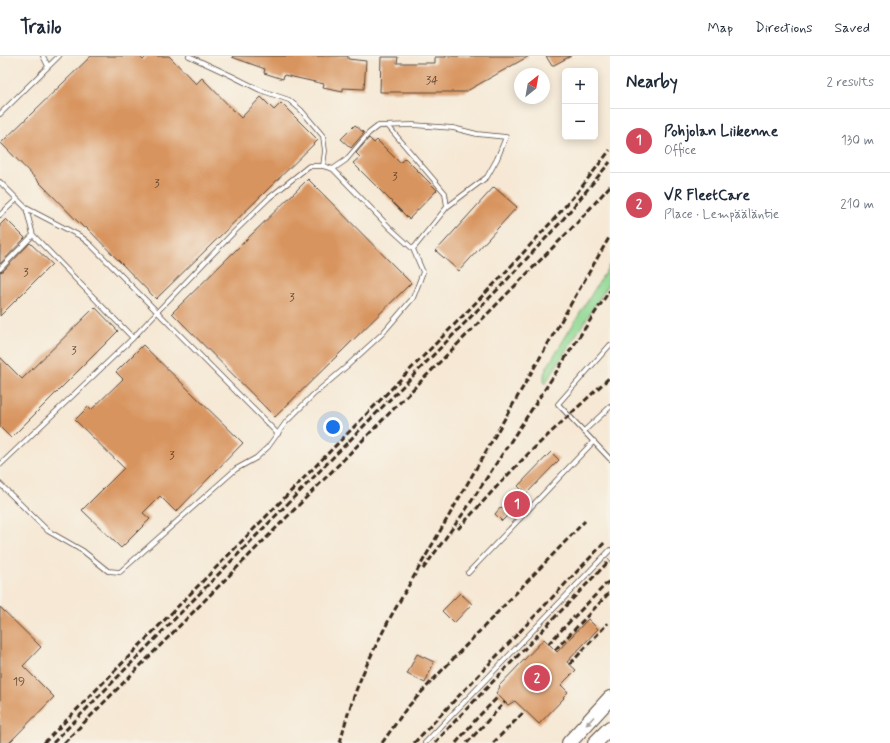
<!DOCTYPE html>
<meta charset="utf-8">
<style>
:root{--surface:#fff;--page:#f2f2f3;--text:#1f2937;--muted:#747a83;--line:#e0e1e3;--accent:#d1495b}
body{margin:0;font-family:Mynerve,sans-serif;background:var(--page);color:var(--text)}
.controls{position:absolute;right:12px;top:12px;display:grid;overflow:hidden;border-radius:6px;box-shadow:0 2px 10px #0003}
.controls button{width:36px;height:36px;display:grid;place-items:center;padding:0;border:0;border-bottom:1px solid var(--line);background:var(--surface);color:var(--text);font:20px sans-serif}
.compass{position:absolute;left:514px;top:12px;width:36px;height:36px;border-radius:50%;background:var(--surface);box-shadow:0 2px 10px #0003;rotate:31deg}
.you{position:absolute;left:333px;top:371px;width:14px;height:14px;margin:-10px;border:3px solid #fff;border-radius:50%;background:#1a73e8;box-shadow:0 0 0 6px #1a73e833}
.badge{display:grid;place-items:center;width:26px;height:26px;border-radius:50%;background:var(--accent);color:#fff;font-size:13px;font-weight:700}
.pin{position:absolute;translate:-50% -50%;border:2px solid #fff;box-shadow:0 1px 4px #0006}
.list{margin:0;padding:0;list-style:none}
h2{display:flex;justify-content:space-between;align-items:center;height:52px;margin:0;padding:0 16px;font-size:17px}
h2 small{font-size:13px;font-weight:400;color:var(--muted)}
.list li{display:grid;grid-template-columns:26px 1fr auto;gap:12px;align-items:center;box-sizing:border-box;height:64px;padding:0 16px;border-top:1px solid var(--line)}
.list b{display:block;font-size:15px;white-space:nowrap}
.list p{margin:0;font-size:13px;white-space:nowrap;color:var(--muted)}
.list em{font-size:13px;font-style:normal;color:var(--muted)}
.map{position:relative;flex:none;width:610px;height:687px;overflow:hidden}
header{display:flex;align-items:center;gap:24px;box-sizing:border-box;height:56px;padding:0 20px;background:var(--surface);border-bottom:1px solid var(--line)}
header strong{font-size:19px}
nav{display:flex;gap:22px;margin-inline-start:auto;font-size:14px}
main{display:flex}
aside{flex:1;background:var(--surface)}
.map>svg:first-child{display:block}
.green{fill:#8ed893;stroke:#648158}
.building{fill:#d8945e}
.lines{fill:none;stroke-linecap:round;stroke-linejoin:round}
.service-casing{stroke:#574639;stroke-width:5.5}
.trunk-casing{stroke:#574639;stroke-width:16}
.service{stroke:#fff;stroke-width:4}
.trunk{stroke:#fff;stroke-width:14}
.rail{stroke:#3b2a1e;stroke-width:3;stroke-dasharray:6 3;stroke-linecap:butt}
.oneway{fill:#a79f9a}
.labels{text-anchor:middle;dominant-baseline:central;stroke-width:3;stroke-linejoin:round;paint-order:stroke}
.number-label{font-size:12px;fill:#62442e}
</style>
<header>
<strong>Trailo</strong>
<nav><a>Map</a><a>Directions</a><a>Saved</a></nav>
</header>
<main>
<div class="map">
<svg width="610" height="687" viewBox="0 0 610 687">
<rect width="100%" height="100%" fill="#f7f3e8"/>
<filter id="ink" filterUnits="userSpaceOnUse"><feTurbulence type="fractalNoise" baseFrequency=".025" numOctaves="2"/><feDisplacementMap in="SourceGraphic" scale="8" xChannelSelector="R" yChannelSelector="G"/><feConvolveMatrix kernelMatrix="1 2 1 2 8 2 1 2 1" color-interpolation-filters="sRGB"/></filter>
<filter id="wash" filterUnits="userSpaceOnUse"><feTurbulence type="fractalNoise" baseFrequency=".012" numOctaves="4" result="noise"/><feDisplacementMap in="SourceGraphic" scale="16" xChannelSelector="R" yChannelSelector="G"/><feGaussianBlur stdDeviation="0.9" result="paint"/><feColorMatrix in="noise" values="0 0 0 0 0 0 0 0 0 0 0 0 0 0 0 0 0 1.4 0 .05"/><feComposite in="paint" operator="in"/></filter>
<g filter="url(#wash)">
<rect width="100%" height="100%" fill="#f6e8d4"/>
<path class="green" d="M610,208V226L545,328L544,327V318L547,311Z"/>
<g id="blocks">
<path class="building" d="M91,0H139L143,4L147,0H169L196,28L202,22L241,62L261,41L274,54L281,47L318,84L156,243L86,171L84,172L1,87Z
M233,0H348V3L366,5L364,33L343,32V36L323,32L324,28L284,19L283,23L264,17L265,13L232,1Z
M445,0H529L465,36H380L381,1H398L397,7H435V1H446Z
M546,0H571L552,10Z
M355,69L364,77L351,92L341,83Z
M369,82L374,87L377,84L400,107L405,102L437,134L409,163L353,107L360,101L356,97Z
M308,123L411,227L275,361L172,257Z
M494,131L517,151L459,215L436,195Z
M6,163L25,182L0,208V169Z
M30,187L52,208L0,260V216L3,215Z
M95,251L118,275L11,382L0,371V301L22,323Z
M143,289L243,387L176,456L160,440L143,457L150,463L121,492L82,454L124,412L75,364L88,351L91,354L123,323L116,316Z
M551,396L559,404L526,438L518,430Z
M501,451L509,458L502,465L495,458Z
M460,537L472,548L454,567L442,555Z
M0,551L41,591L23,610L54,641L9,687H0Z
M588,563L598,573L567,606L576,614L561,629L568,636L563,641L564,642L539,668L515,645L508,649L496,637L500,631L499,630L544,583L557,596Z
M417,598L434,606L425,627L407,618Z"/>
</g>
</g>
<g filter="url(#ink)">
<use href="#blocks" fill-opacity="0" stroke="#574639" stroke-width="1"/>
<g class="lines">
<defs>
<path id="service" d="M43,0L48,10
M189,0L232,20L260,34L289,44L301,54L323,80L325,95L323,110
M0,58L59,0
M388,70L445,137L447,151
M333,113L346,104L369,77L378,70L413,69L453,72L477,78L506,81L497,103L487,121L447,151L413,193
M0,126L26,152L80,180L91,189L278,378
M26,152L33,179L133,282
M0,159L17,143
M0,213L33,179
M610,289L558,348L610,403
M584,375L610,351
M0,409L133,282L157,256L232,178L269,142L309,110H323L333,113L390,172L413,193L423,216L413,242L382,278L346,311L313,339L286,366L268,391L256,402L236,413L120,516L108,515L83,495L48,475L0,428
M468,517L594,385
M425,687L610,494"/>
<path id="trunk" d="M569,687L610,642
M595,687L610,672"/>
</defs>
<use href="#service" class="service-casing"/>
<use href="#trunk" class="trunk-casing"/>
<use href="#service" class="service"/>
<use href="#trunk" class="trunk"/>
<path class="rail" d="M458,473L500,427L530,396L610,321
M423,513L465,455L610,234
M548,588L610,524
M555,594L610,536
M570,608L608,567
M44,687L501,221L555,162L580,133L610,94
M53,687L504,227L560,167L610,106
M64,687L577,167L610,130
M340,687C343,675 346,663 350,652C360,620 375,591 390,562L610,180
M382,687L406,653L430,627L585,465
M414,687L606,485
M435,687L456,664L610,504
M456,687L478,661L499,640
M467,687L505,646
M493,687L525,655"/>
</g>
<defs><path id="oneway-solid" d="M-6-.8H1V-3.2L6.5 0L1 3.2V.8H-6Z"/></defs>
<use class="oneway" href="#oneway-solid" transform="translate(590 665) rotate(132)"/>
</g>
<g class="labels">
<g class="number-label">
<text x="432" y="25">34</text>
<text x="395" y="121">3</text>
<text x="157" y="128">3</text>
<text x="26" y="217">3</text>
<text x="292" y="242">3</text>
<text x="74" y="295">3</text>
<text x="172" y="400">3</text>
<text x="19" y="626">19</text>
</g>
</g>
</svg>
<div class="controls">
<button>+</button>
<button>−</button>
</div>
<svg class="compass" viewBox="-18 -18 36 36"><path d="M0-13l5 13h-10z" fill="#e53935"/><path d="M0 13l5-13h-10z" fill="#747a83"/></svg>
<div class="you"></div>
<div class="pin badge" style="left:517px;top:448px">1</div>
<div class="pin badge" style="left:537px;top:622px">2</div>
</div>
<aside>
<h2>Nearby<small>2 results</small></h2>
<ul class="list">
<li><span class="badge">1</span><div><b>Pohjolan Liikenne</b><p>Office</p></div><em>130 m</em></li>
<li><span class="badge">2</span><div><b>VR FleetCare</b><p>Place · Lempääläntie</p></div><em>210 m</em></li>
</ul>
</aside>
</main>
